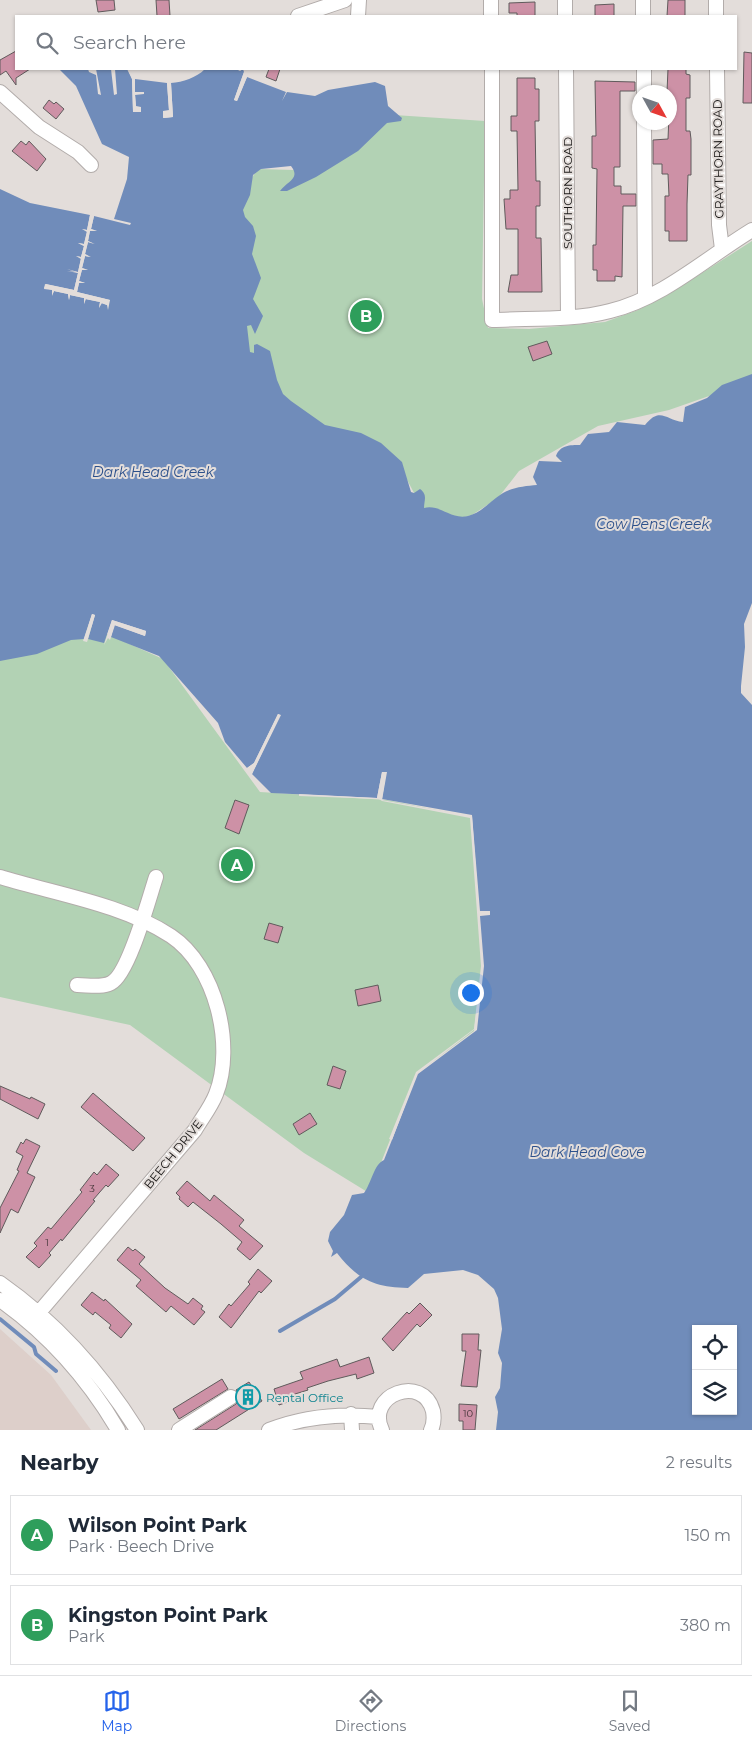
<!DOCTYPE html>
<meta charset="utf-8">
<style>
:root{--surface:#fff;--page:#f2f2f3;--text:#1f2937;--muted:#747a83;--line:#e0e1e3;--accent:#2563eb}
body{margin:0;font-family:Montserrat,sans-serif;background:var(--page);color:var(--text)}
.controls{position:absolute;right:15px;bottom:15px;display:grid;overflow:hidden;border-radius:0px;box-shadow:0 1px 4px #0004}
.controls button{width:45px;height:45px;display:grid;place-items:center;padding:0;border:0;border-bottom:1px solid var(--line);background:var(--surface);color:var(--text);font:25px sans-serif}
.compass{position:absolute;left:632px;top:85px;width:45px;height:45px;border-radius:50%;background:var(--surface);box-shadow:0 1px 4px #0004;rotate:130deg}
.you{position:absolute;left:470px;top:992px;width:18px;height:18px;margin:-12px;border:4px solid #fff;border-radius:50%;background:#1a73e8;box-shadow:0 0 0 8px #1a73e833}
.badge{display:grid;place-items:center;width:32px;height:32px;border-radius:50%;background:var(--accent);color:#fff;font-size:16px;font-weight:700}
.pin{position:absolute;translate:-50% -50%;border:2px solid #fff;box-shadow:0 1px 5px #0006}
.list{margin:0;padding:0;list-style:none}
h2{display:flex;justify-content:space-between;align-items:center;height:65px;margin:0;padding:0 20px;font-size:21px}
h2 small{font-size:16px;font-weight:400;color:var(--muted)}
.list li{display:grid;grid-template-columns:32px 1fr auto;gap:15px;align-items:center;box-sizing:border-box;height:80px;margin:0 10px 10px;padding:0 10px;border:1px solid var(--line);border-radius:0px}
.list b{display:block;font-size:19px;white-space:nowrap}
.list p{margin:0;font-size:16px;white-space:nowrap;color:var(--muted)}
.list em{font-size:16px;font-style:normal;color:var(--muted)}
.icon{flex:none;width:28px;height:28px;fill:none;stroke:currentColor;stroke-width:2;stroke-linecap:round;stroke-linejoin:round}
.map{position:relative;flex:none;width:752px;height:1430px;overflow:hidden}
.search{position:absolute;background:var(--surface);box-shadow:0 1px 4px #0004;left:15px;right:15px;top:15px;height:55px;display:flex;align-items:center;gap:12px;box-sizing:border-box;padding:0 18px;border-radius:0px;color:var(--muted);font-size:19px}
.sheet{height:245px;background:var(--surface)}
nav{display:flex;justify-content:space-around;align-items:center;box-sizing:border-box;height:70px;border-top:1px solid var(--line);background:var(--surface);font-size:14px;color:var(--muted)}
nav a{display:grid;justify-items:center;gap:2px}
nav .on{color:var(--accent)}
.map>svg:first-child{display:block}
.built{fill:#ddcfca}
.green{fill:#b2d2b4}
.water{fill:#708cba;fill-rule:evenodd}
.pier{fill:#e3ddda}
.lines{fill:none;stroke-linecap:round;stroke-linejoin:round}
.stream{stroke:#708cba;stroke-width:4}
.building{fill:#cd91a6;stroke:#605b5c}
.minor-casing{stroke:#b2acaa;stroke-width:16}
.minor{stroke:#fff;stroke-width:14}
.labels{text-anchor:middle;dominant-baseline:central;stroke-width:4;stroke-linejoin:round;paint-order:stroke}
.number-label{font-size:10px;fill:#453539}
.street-label{font-size:12px;fill:#181615;stroke:#e3ddda}
.culture-label{font-size:12px;fill:#0d838f;stroke:#e3ddda;text-anchor:start}
.water-label{font-size:14px;font-style:italic;fill:#2c508b;stroke:#e3ddda}
</style>
<div class="map">
<svg width="752" height="1430" viewBox="0 0 752 1430">
<rect width="100%" height="100%" fill="#e3ddda"/>
<path class="built" d="M0,1329L51,1375L91,1430H0Z"/>
<path class="green" d="M379,114L485,121L482,299L488,328L529,329L605,322L638,310L680,287L752,241V381L669,410L598,426L519,471L498,498L472,515L454,520L438,517L421,506L396,459L327,428L273,393L248,350L239,196L258,169L294,170L324,165Z
M83,623L163,659L260,792L387,800L471,817L482,965L474,1031L416,1074L369,1193L304,1153L130,1025L0,997V659Z"/>
<path class="water" d="M59,69H88L89,72L96,75L98,94L101,95L96,69H111L114,95L117,94L115,69H127L132,79L133,111L141,112V107H136L135,94H144L135,92V79L167,83L169,111H163L164,118L173,117L171,83C183,82 196,78 205,69H236L240,71L243,69L244,72L234,100L237,101L247,77L286,92L282,101L287,92L315,96L328,90L375,82L385,86L388,106L402,118L401,121L387,123L358,151L316,177L287,191H280C287,181 301,179 291,166L261,169L253,175L250,195L243,210L245,217L253,226L256,236L252,254L261,278L253,299L263,316L255,334L251,325L247,326L250,352L254,353V345L257,344L270,351L277,380L283,394L291,401L325,425L361,433L381,443L402,462L411,492L414,493L420,489C428,495 424,500 424,508C441,504 450,520 468,516C483,512 491,500 503,493C513,487 526,486 537,485L533,477L539,461L562,462L556,456C560,445 570,445 580,445L588,434L609,432L617,422L645,425C660,406 666,420 683,422L685,407L707,398L722,385L752,374V603L744,624L745,647L741,686V693L752,705V1430H496L498,1412L495,1397L500,1388L502,1363L498,1353L502,1329L498,1298L494,1289L478,1275L463,1270L424,1274L408,1288C374,1287 358,1280 337,1253L331,1257L333,1251L328,1241L330,1232L344,1215L352,1195L364,1193C371,1184 374,1164 384,1160L418,1074L477,1030L484,966L480,916L490,915V911H480L472,815L382,799L386,773L382,772L377,798L271,793L252,774L280,715L278,714L254,763L247,768L225,742L218,723L159,656L111,637L114,625L145,636L146,631L112,620L104,643L88,639L95,615L92,614L84,639L71,640L37,654L0,661V189L30,203L90,215L87,230L82,229L87,231L84,244L78,243L84,246L81,257L76,256L81,258L78,272L67,271L78,273L74,290L46,284L44,288L53,290L52,295L54,291L68,294L69,300L70,295L84,298V304L85,299L100,302L99,308L101,303L107,305L110,300L77,292L79,283H85L79,281L82,269L88,270L82,268L85,256L90,257L85,254L88,242L94,244L88,241L90,230L97,231L91,229L94,216L130,225L131,223L114,219L127,179L129,157L102,144L76,86ZM696,1329H733V1411H696Z"/>
<path class="pier" d="M128,69H130L134,76L156,79H135V92H144V94L135,95L136,106L141,107V112H133L132,79Z
M244,72L247,77L237,101L234,100Z
M167,83H171L173,117L163,118V111L169,110Z
M90,215L94,216L91,229L97,231H90L88,241L95,244L88,242L85,254L91,257L85,256L82,268L88,270H82L79,281L85,283H79L77,292L110,300L108,310L107,305L102,303L99,308L100,302L86,299L84,304V298L70,295L69,300L68,294L54,291L52,296V290L44,289L45,284L74,290L78,273L67,269L78,272L81,259L76,256L81,257L84,246L78,243L84,244L87,232L82,229L87,230Z
M92,614L95,615L88,639L87,642L83,641Z
M112,620L146,631L145,636L115,625L110,640L108,638L104,645Z
M278,714L281,715L252,774L251,771L253,767L249,769L247,768L254,763Z
M382,772H387L382,800L472,816L483,966L475,1029L417,1074L392,1140L389,1139L416,1072L474,1029L481,966L470,818L382,801L379,799L299,796V794L377,798Z"/>
<g class="lines">
<path class="stream" d="M0,1319L34,1347L36,1354L56,1371
M280,1331L335,1299L361,1277"/>
</g>
<path class="building" d="M96,0H114L115,10L98,12Z
M156,0H169L170,16H157Z
M668,0H685V16H667Z
M535,2V16H517V13H509V3Z
M614,4V16H595V5Z
M16,51V69H30L16,78V85L6,71L0,75V60Z
M744,52L752,53V103H743Z
M269,69H280L276,81L266,77Z
M668,69H686V74L690,75V98H686V131H690L691,139V175H688L687,204V241H669V231H665V196H669L668,174H662V164H653V140L668,139L670,92H667Z
M517,78H535V89H539V121H535L536,181H540V206H536V238H541L542,292H508L511,275H518V229H506L504,199H510V190H518L517,131H511V116H517Z
M595,81L635,82V91H620V167H614V186H621V194H636V206H623L622,277L615,276V281H597V270H593V245H596L597,169L592,168V136H596Z
M49,100L54,104L56,102L64,109L56,119L43,108Z
M21,141L26,145L29,141L46,159L37,171L12,151Z
M547,341L552,354L533,361L528,347Z
M235,800L249,805L239,834L225,828Z
M233,851L246,857L241,868L228,862Z
M269,923L283,927L278,943L264,939Z
M378,985L381,1001L358,1006L355,990Z
M333,1066L346,1071L340,1089L327,1085Z
M0,1086L30,1099L31,1097L45,1104L38,1119L0,1099Z
M93,1093L145,1138L133,1151L81,1107Z
M310,1113L317,1124L299,1135L293,1124Z
M26,1139L40,1146L27,1173L35,1177L18,1213L11,1209L0,1233V1208L19,1171L17,1170L23,1156L16,1152L21,1142L23,1144Z
M106,1164L119,1175L108,1187L106,1185L99,1193L93,1200L95,1201L62,1241L61,1239L49,1253L51,1255L39,1268L26,1257L37,1246L34,1243L48,1227L51,1229L72,1204L82,1192L80,1190L94,1172L97,1175Z
M187,1181L210,1201L214,1195L244,1220L239,1226L263,1246L250,1260L237,1249L242,1242L221,1224L193,1202L188,1207L179,1199L180,1197L176,1193Z
M128,1247L133,1251L135,1249L145,1257L139,1264L165,1288L188,1304L193,1298L203,1306L201,1309L205,1312L194,1325L171,1306L166,1312L136,1286L141,1280L117,1260Z
M258,1269L272,1281L261,1293L259,1291L231,1328L219,1317L229,1304L231,1306L250,1284L248,1282Z
M92,1292L104,1301L105,1299L132,1324L121,1338L109,1328L111,1325L95,1312L93,1315L81,1305Z
M420,1303L432,1315L420,1327L417,1324L393,1351L382,1339L407,1312L409,1314Z
M462,1334H479L478,1350H481L477,1387L461,1386L466,1351H462Z
M369,1357L374,1373L357,1379L356,1374L328,1381L307,1388L308,1390L295,1394L296,1399L279,1405L274,1389L303,1379L300,1372L337,1359L340,1367Z
M222,1379L228,1389L179,1419L173,1409Z
M249,1382L262,1401L216,1430H195L236,1404L240,1397L236,1390Z
M459,1404L477,1405L475,1430H463V1421H459Z"/>
<g class="lines">
<defs>
<path id="minor" d="M491,0V16
M565,0V16
M643,0V16
M716,0V16
M298,16L345,0
M358,16L359,0
M492,69V320C531,318 572,321 610,311C663,298 706,258 752,230
M566,69L568,317
M644,69V92
M717,69L719,225L722,249
M0,92L39,127L78,152L91,165
M644,122L645,298
M0,877C55,894 122,904 171,936C216,966 235,1046 216,1094C211,1107 202,1118 195,1130L30,1323
M77,985C88,985 101,988 111,983C129,974 149,898 156,877
M0,1283C57,1323 100,1371 137,1430
M0,1300C48,1334 88,1379 118,1430
M351,1414L352,1430
M179,1430L231,1397
M269,1430C305,1416 341,1413 379,1417
M382,1430C365,1395 423,1373 433,1411C434,1417 434,1424 431,1430"/>
</defs>
<use href="#minor" class="minor-casing"/>
<use href="#minor" class="minor"/>
</g>
<defs>
<symbol id="building-ring" viewBox="-11 -11 22 22"><circle r="9.5" fill="#e3ddda" stroke="#0f9aa8" stroke-width="1.5"/><path d="M-4-6H4V6H1V3H-1V6H-4ZM-2.5-4.3h1.7v1.8h-1.7ZM.8-4.3h1.7v1.8H.8ZM-2.5-1h1.7V.8h-1.7ZM.8-1h1.7V.8H.8Z" fill="#0f9aa8"/></symbol>
</defs>
<g fill-rule="evenodd">
<use href="#building-ring" x="234" y="1383" width="28" height="28"/>
</g>
<g class="labels">
<g class="number-label">
<text x="92" y="1188">3</text>
<text x="47" y="1242">1</text>
<text x="468" y="1413">10</text>
</g>
<g class="street-label">
<text transform="translate(718 159) rotate(-91)">GRAYTHORN ROAD</text>
<text transform="translate(567 193) rotate(-90)">SOUTHORN ROAD</text>
<text transform="translate(173 1154) rotate(-51)">BEECH DRIVE</text>
</g>
<g class="culture-label">
<text x="266" y="1397">Rental Office</text>
</g>
<g class="water-label">
<text x="153" y="472">Dark Head Creek</text>
<text x="653" y="524">Cow Pens Creek</text>
<text x="587" y="1152">Dark Head Cove</text>
</g>
</g>
</svg>
<div class="controls">
<button><svg class="icon" aria-label="locate" viewBox="0 0 24 24"><circle cx="12" cy="12" r="6"/><path d="M12 2v4M12 18v4M2 12h4M18 12h4"/></svg></button>
<button><svg class="icon" aria-label="layers" viewBox="0 0 24 24"><path d="M12 4l9 5-9 5-9-5zM3 14l9 5 9-5"/></svg></button>
</div>
<svg class="compass" viewBox="-18 -18 36 36"><path d="M0-13l5 13h-10z" fill="#e53935"/><path d="M0 13l5-13h-10z" fill="#747a83"/></svg>
<div class="you"></div>
<div class="pin badge" style="left:237px;top:865px;background:#2e9e5b">A</div>
<div class="pin badge" style="left:366px;top:316px;background:#2e9e5b">B</div>
<div class="search"><svg class="icon" aria-label="search" viewBox="0 0 24 24"><circle cx="10" cy="10" r="6"/><path d="M15 15l6 6"/></svg>Search here</div>
</div>
<section class="sheet">
<h2>Nearby<small>2 results</small></h2>
<ul class="list">
<li><span class="badge" style="background:#2e9e5b">A</span><div><b>Wilson Point Park</b><p>Park · Beech Drive</p></div><em>150 m</em></li>
<li><span class="badge" style="background:#2e9e5b">B</span><div><b>Kingston Point Park</b><p>Park</p></div><em>380 m</em></li>
</ul>
</section>
<nav>
<a class="on"><svg class="icon" aria-label="map" viewBox="0 0 24 24"><path d="M3 6l6-2 6 2 6-2v14l-6 2-6-2-6 2zM9 4v14M15 6v14"/></svg>Map</a>
<a><svg class="icon" aria-label="directions" viewBox="0 0 24 24"><path d="M12 3l9 9-9 9-9-9zM9 14v-3h6M13 9l2 2-2 2"/></svg>Directions</a>
<a><svg class="icon" aria-label="saved" viewBox="0 0 24 24"><path d="M7 4h10v16l-5-4-5 4z"/></svg>Saved</a>
</nav>
